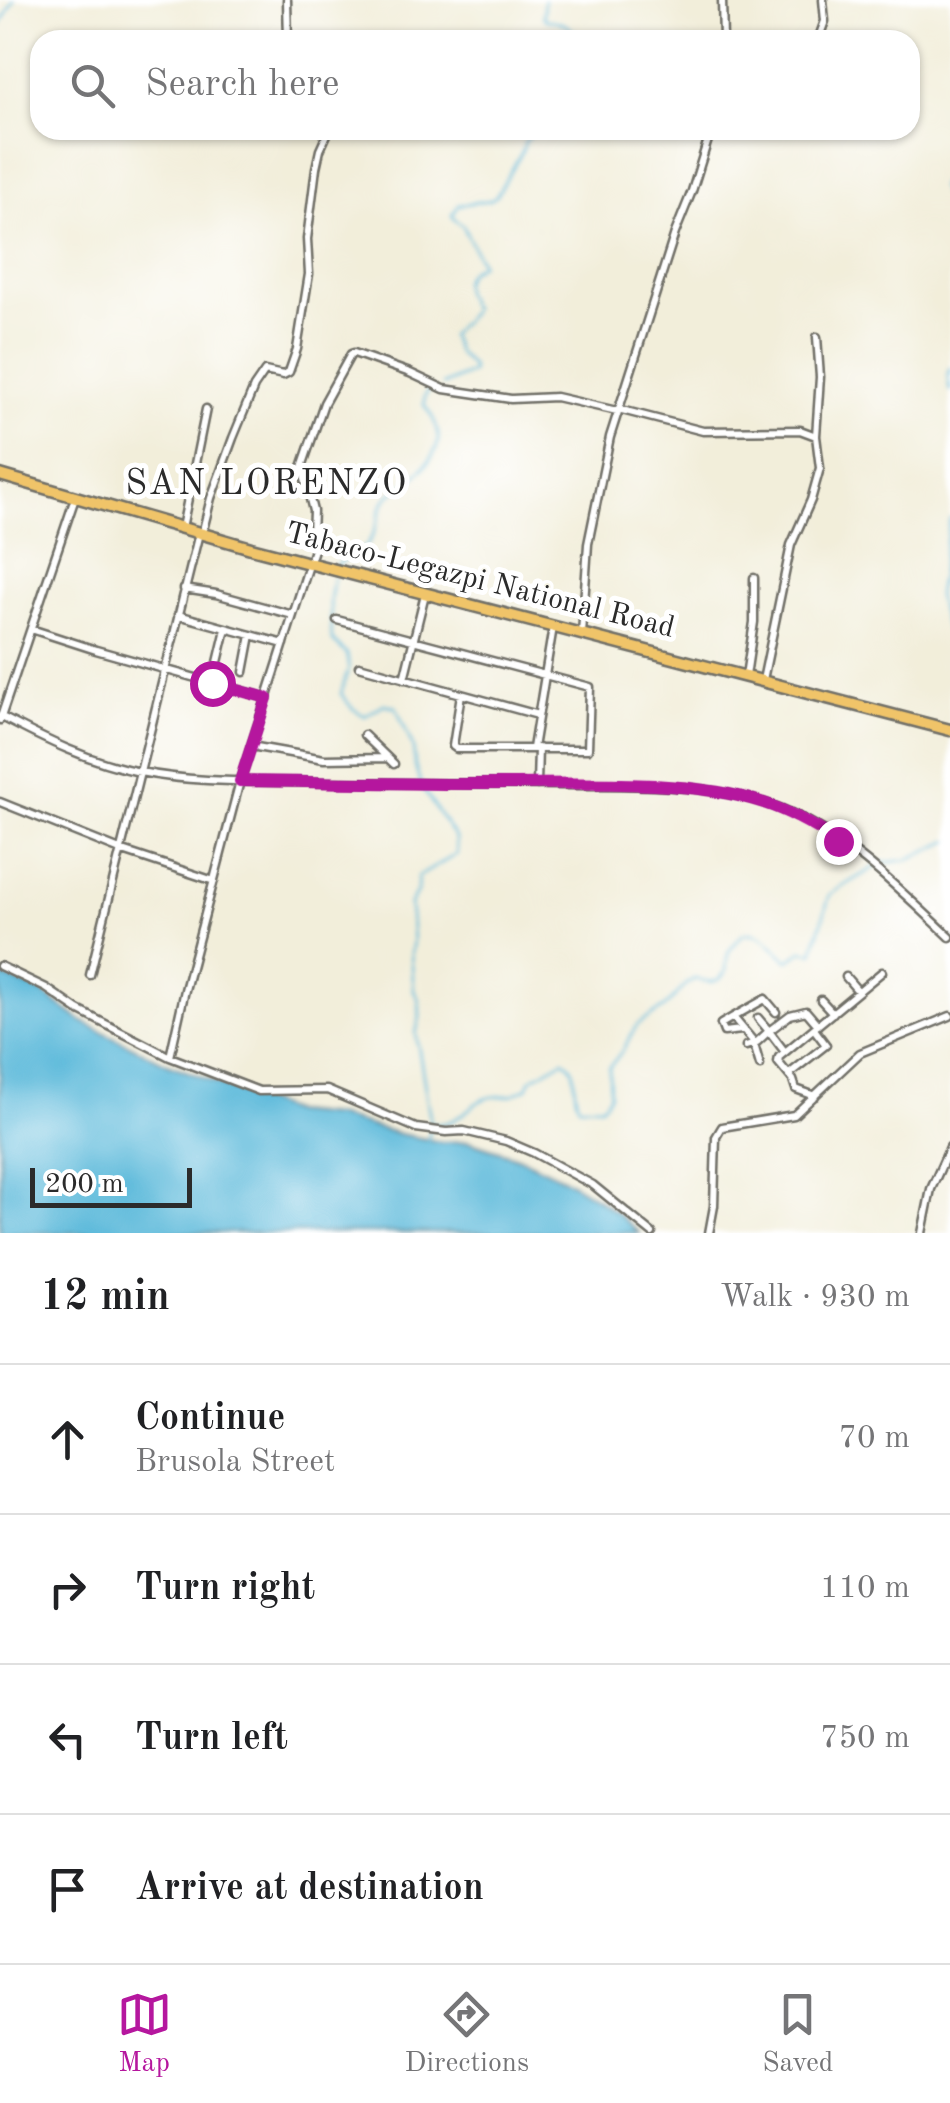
<!DOCTYPE html>
<meta charset="utf-8">
<style>
:root{--surface:#fff;--page:#f6f6f6;--text:#202124;--muted:#757577;--line:#e0e0e0;--accent:#b5179e}
body{margin:0;font-family:"Old Standard TT",serif;background:var(--page);color:var(--text)}
.scale{position:absolute;left:30px;bottom:25px;width:162px;box-sizing:border-box;padding-left:10px;border:5px solid #2b2b2b;border-top:0;font-size:28px;line-height:35px;white-space:nowrap;color:#2b2b2b;-webkit-text-stroke:8px #fff;paint-order:stroke}
.stop{position:absolute;width:30px;height:30px;margin:-22px;border:8px solid #b5179e;border-radius:50%;background:#fff}
.stop.end{background:#b5179e;border-color:#fff;box-shadow:0 2px 10px #0008}
.list{margin:0;padding:0;list-style:none}
h2{display:flex;justify-content:space-between;align-items:center;height:130px;margin:0;padding:0 40px;font-size:42px}
h2 small{font-size:32px;font-weight:400;color:var(--muted)}
.list li{display:grid;grid-template-columns:65px 1fr auto;gap:30px;align-items:center;box-sizing:border-box;height:150px;padding:0 40px;border-top:2px solid var(--line)}
.list b{display:block;font-size:38px;white-space:nowrap}
.list p{margin:0;font-size:32px;white-space:nowrap;color:var(--muted)}
.list em{font-size:32px;font-style:normal;color:var(--muted)}
.icon{flex:none;width:55px;height:55px;fill:none;stroke:currentColor;stroke-width:2;stroke-linecap:round;stroke-linejoin:round}
.map{position:relative;flex:none;width:950px;height:1233px;overflow:hidden}
.search{position:absolute;background:var(--surface);box-shadow:0 2px 8px #0004;left:30px;right:30px;top:30px;height:110px;display:flex;align-items:center;gap:25px;box-sizing:border-box;padding:0 35px;border-radius:30px;color:var(--muted);font-size:38px}
.sheet{height:730px;background:var(--surface)}
nav{display:flex;justify-content:space-around;align-items:center;box-sizing:border-box;height:140px;border-top:2px solid var(--line);background:var(--surface);font-size:28px;color:var(--muted)}
nav a{display:grid;justify-items:center;gap:5px}
nav .on{color:var(--accent)}
.map>svg:first-child{display:block}
.water{fill:#5bb9da;stroke:#437282;stroke-width:2.5}
.lines{fill:none;stroke-linecap:round;stroke-linejoin:round}
.stream{stroke:#5bb9da;stroke-width:2.5}
.minor-casing{stroke:#716f68;stroke-width:11}
.primary-casing{stroke:#716f68;stroke-width:15}
.minor{stroke:#fff;stroke-width:6}
.primary{stroke:#f0c469;stroke-width:10}
.route{stroke:#b5179e;stroke-width:12}
.labels{text-anchor:middle;dominant-baseline:central;stroke-width:10;stroke-linejoin:round;paint-order:stroke}
.street-label{font-size:30px;fill:#2b2b2b;stroke:#fff}
.quarter-label{font-size:35px;letter-spacing:2.5px;fill:#2b2b2b;stroke:#fff}
</style>
<div class="map">
<svg width="950" height="1233" viewBox="0 0 950 1233">
<rect width="100%" height="100%" fill="#fff"/>
<filter id="ink" filterUnits="userSpaceOnUse"><feTurbulence type="fractalNoise" baseFrequency=".01" numOctaves="2"/><feDisplacementMap in="SourceGraphic" scale="20" xChannelSelector="R" yChannelSelector="G"/><feConvolveMatrix kernelMatrix="1 2 1 2 8 2 1 2 1" color-interpolation-filters="sRGB"/></filter>
<filter id="wash" filterUnits="userSpaceOnUse"><feTurbulence type="fractalNoise" baseFrequency=".0048" numOctaves="4" result="noise"/><feDisplacementMap in="SourceGraphic" scale="40" xChannelSelector="R" yChannelSelector="G"/><feGaussianBlur stdDeviation="2.25" result="paint"/><feColorMatrix in="noise" values="0 0 0 0 0 0 0 0 0 0 0 0 0 0 0 0 0 1.4 0 .05"/><feComposite in="paint" operator="in"/></filter>
<g filter="url(#wash)">
<rect width="100%" height="100%" fill="#f2eeda"/>
<path class="water" d="M0,975L42,992L83,1022L168,1064L292,1112L335,1116L400,1134L441,1142L468,1141L521,1158L563,1178L596,1198L618,1214L639,1233H0Z"/>
<g class="lines">
<path class="stream" d="M544,0L543,16L546,20C557,19 570,25 576,35L573,40
M0,26L14,0
M950,173L940,186L950,213
M950,368L948,376L950,391
M443,385L472,372L471,366L457,352L450,335L470,314L472,308C465,297 458,282 469,272C473,268 478,266 481,263L463,226L454,219L452,215L459,205L490,200L496,196L522,152L525,142L535,130
M950,519L937,595L950,645
M336,567L337,564C363,552 370,548 378,520C380,512 381,504 387,498C394,490 404,486 412,479C440,454 448,435 424,405L425,396L430,386
M334,575L330,601L332,640L347,654L349,667L341,694L352,708L365,716L384,704L396,707L413,747L415,766L422,788L455,838L457,854L418,877L417,892L410,904L413,940L411,954L414,991L419,1000L420,1017L416,1033L431,1124L428,1140
M432,1124C454,1126 464,1111 480,1101C489,1095 502,1097 512,1095C517,1093 522,1090 527,1088L531,1079L563,1060C582,1069 569,1088 579,1105L601,1106L606,1101L610,1093L609,1068L622,1051L637,1025L665,1007L688,983L694,979L711,982L720,979L726,971L727,958L729,951L743,934C765,929 772,950 789,960L802,951L813,953L830,894L882,863L907,860L950,841"/>
</g>
</g>
<g filter="url(#ink)">
<g class="lines">
<defs>
<path id="minor" d="M287,0L288,40
M722,0L723,40
M818,40L825,21L823,0
M618,409L703,431L800,430L816,436
M182,528L206,409
M202,534L211,498L233,438L254,387L265,371L283,375L289,372L297,349L309,274L307,239L316,168L320,150L329,130
M184,589L216,594L293,615
M178,615L284,644
M337,620L590,687L588,749H457L453,746L461,694
M31,629L96,650L267,698
M582,634L588,544L610,437L675,233L692,191L711,130
M359,666L538,715
M244,672L251,635
M746,676L754,622V578
M404,679L425,594
M763,680L791,545L811,500L820,468L816,436L820,377L817,337
M213,683L226,629
M0,716C45,740 90,762 140,772C195,783 251,781 307,782C393,783 479,784 565,785C639,785 719,782 789,812C849,838 903,893 950,937
M0,720L75,498
M364,735L394,764
M251,746L324,759L387,758
M533,748L553,627
M537,785L538,748
M0,802L120,850L214,881
M0,966L46,988L78,1010L170,1057L259,1091L327,1090L416,1128L446,1132L464,1131L506,1141L534,1153L593,1185L652,1233
M90,975L199,533
M846,977L858,991
M821,1000L833,1013
M733,1017L721,1024L724,1032L742,1030
M758,1018L769,1031L790,1015L806,1011L818,1025
M746,1046L757,1042L769,1031L785,1052
M170,1057L185,990L240,781L317,540L312,535L313,511L302,467L324,403L351,354L354,353L410,373L444,389L511,399L556,397L617,411
M760,1065L753,1041L733,1017L765,999L776,1012
M789,1074L826,1045L814,1029
M815,1096L796,1089L793,1080L778,1062L779,1057L882,972
M709,1233L714,1206L716,1137L722,1127L794,1115L860,1053L950,1016
M922,1233L931,1189L950,1147"/>
<path id="primary" d="M0,475L251,548L950,730"/>
</defs>
<use href="#minor" class="minor-casing"/>
<use href="#primary" class="primary-casing"/>
<use href="#minor" class="minor"/>
<use href="#primary" class="primary"/>
</g>
</g>
<g class="lines" filter="url(#ink)">
<path class="route" d="M212,683L267,698L240,781C318,782 397,784 476,784C564,785 681,776 764,803C791,812 815,826 838,841"/>
</g>
<g class="labels">
<g class="street-label">
<text transform="translate(480 581) rotate(14)">Tabaco-Legazpi National Road</text>
</g>
<g class="quarter-label">
<text x="267" y="484">SAN LORENZO</text>
</g>
</g>
</svg>
<div class="scale">200 m</div>
<div class="stop" style="left:212px;top:683px"></div>
<div class="stop end" style="left:838px;top:841px"></div>
<div class="search"><svg class="icon" aria-label="search" viewBox="0 0 24 24"><circle cx="10" cy="10" r="6"/><path d="M15 15l6 6"/></svg>Search here</div>
</div>
<section class="sheet">
<h2>12 min<small>Walk · 930 m</small></h2>
<ul class="list">
<li><svg class="icon" aria-label="ahead" viewBox="0 0 24 24"><path d="M12 20V5M6 11l6-6 6 6"/></svg><div><b>Continue</b><p>Brusola Street</p></div><em>70 m</em></li>
<li><svg class="icon" aria-label="right" viewBox="0 0 24 24"><path d="M7 20v-9h11M14 6l5 5-5 5"/></svg><div><b>Turn right</b></div><em>110 m</em></li>
<li><svg class="icon" aria-label="left" viewBox="0 0 24 24"><path d="M17 20v-9H6M10 6l-5 5 5 5"/></svg><div><b>Turn left</b></div><em>750 m</em></li>
<li><svg class="icon" aria-label="arrive" viewBox="0 0 24 24"><path d="M6 21V4h12l-3 4 3 4H6"/></svg><div><b>Arrive at destination</b></div></li>
</ul>
</section>
<nav>
<a class="on"><svg class="icon" aria-label="map" viewBox="0 0 24 24"><path d="M3 6l6-2 6 2 6-2v14l-6 2-6-2-6 2zM9 4v14M15 6v14"/></svg>Map</a>
<a><svg class="icon" aria-label="directions" viewBox="0 0 24 24"><path d="M12 3l9 9-9 9-9-9zM9 14v-3h6M13 9l2 2-2 2"/></svg>Directions</a>
<a><svg class="icon" aria-label="saved" viewBox="0 0 24 24"><path d="M7 4h10v16l-5-4-5 4z"/></svg>Saved</a>
</nav>
